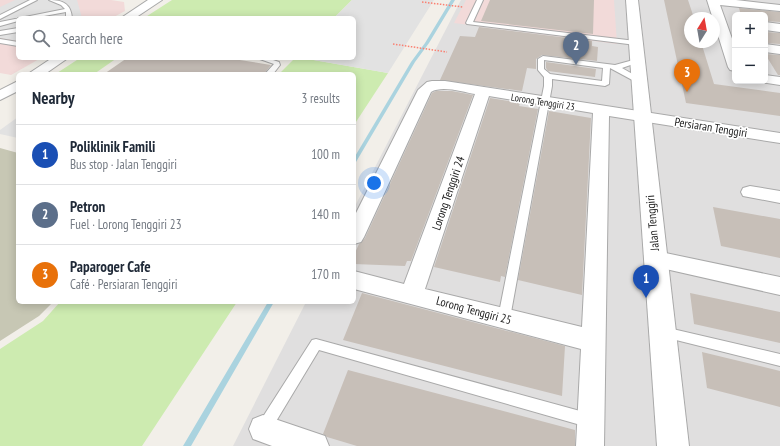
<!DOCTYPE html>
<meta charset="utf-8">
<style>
:root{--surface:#fff;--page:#f2f2f3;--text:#1f2937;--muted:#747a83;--line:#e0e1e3;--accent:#b45309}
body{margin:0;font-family:"PT Sans Narrow",sans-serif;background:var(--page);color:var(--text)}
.controls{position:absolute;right:12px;top:12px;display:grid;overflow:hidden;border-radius:6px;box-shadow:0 2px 10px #0003}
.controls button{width:36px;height:36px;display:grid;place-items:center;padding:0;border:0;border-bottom:1px solid var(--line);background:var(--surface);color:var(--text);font:20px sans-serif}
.compass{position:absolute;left:684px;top:12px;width:36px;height:36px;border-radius:50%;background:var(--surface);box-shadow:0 2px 10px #0003;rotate:11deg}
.you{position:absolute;left:374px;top:183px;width:14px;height:14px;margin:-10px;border:3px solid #fff;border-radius:50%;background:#1a73e8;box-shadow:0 0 0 6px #1a73e833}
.badge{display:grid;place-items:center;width:26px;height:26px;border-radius:50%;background:var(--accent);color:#fff;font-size:13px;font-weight:700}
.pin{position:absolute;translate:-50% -33px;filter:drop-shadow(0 1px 2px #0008)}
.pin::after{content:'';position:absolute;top:21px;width:14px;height:12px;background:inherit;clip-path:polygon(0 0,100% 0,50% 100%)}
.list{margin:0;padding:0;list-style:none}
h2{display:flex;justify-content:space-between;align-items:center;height:52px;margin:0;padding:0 16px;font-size:17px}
h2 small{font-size:13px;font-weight:400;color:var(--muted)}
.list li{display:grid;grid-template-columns:26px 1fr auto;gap:12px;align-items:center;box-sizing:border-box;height:60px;padding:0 16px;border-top:1px solid var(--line)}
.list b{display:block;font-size:15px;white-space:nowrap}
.list p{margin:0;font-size:13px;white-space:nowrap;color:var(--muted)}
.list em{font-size:13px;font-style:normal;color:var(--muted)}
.icon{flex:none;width:22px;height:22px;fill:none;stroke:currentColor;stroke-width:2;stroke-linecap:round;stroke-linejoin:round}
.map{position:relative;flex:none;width:780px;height:446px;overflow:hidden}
.search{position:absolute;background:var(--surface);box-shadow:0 2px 10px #0003;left:16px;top:16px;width:340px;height:44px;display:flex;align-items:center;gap:10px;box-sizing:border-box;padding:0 14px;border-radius:6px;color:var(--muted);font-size:15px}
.panel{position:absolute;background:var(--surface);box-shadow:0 2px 10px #0003;left:16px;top:72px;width:340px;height:232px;border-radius:6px}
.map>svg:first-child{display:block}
.residential{fill:#e0dfdf;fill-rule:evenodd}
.commercial{fill:#f2dad9}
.construction{fill:#c7c7b4}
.grass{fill:#cdebb0}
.parking{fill:#e2e2e2}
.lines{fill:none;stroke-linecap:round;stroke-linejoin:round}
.stream{fill:#aad3df;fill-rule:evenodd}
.building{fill:#c7bfb8}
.service-casing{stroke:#a9a9a9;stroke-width:2}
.minor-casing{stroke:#a9a9a9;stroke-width:2}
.tertiary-casing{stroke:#a9a9a9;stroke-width:2}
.path{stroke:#fa8072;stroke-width:1.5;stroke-dasharray:1.5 1.5;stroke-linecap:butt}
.service{fill:#fff;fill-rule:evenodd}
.minor{fill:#fff;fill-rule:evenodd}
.tertiary{fill:#fff;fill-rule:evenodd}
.labels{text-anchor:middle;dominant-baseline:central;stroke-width:3.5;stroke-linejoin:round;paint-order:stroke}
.far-street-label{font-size:10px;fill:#222;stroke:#fff}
.street-label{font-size:12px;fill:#222;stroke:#fff}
</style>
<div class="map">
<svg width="780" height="446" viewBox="0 0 780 446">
<rect width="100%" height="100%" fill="#f2efe9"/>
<path class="residential" d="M461,0H780V446H233L306,302H354V208ZM735,15H765V81H735ZM690,18H714V42H690Z"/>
<path class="commercial" d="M0,0H111L124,2L125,11L112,18H18V58H41L11,75L0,73Z
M466,0H614L617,44L454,23Z"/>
<path class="construction" d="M0,148L18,153V302H53L39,316L0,341Z"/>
<path class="grass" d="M172,0H352L334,18H144Z
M80,58H117L94,74L57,73Z
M295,58H302L388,73L354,125V74H279Z
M60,302H237L142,446H0V349L43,321Z"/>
<path class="parking" d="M15,0H77L82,18H18V41L0,38V7Z
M352,0H434L388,73L302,58H354V18H334Z
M18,117V138L0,134V130Z"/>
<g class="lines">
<path class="stream" d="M451,0H455L429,43L415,62L356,162L354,164V158L411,62L425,43Z
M268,302H274L191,446H183Z"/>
</g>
<path class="building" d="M490,0H594L593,34L481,21Z
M664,0H688L694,18H690V42H701L714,84L780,93V116L686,103Z
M739,8L780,12V22L765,21V15H741Z
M479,27L592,41V46L598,47L597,61L542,55L536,59V69L527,68L522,91L440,80L460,36L475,37Z
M765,32L780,33V44L765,43Z
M765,54L780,55V75H778Z
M127,58H227L271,65L264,74H104Z
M546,62L596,69L595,77L548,71L546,68Z
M436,91H452L473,95L411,261H407L405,266L354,264V255L359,244L365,238L432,93Z
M490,98L520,103L519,106L538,109L505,277L501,276L500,282L434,267Z
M549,111L591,118L582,295L518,280Z
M713,207L780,219V258L721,246Z
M362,293L565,346L562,396L343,340Z
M690,293L780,312V343L694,324Z
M702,352L780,371V407L707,388Z
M348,370L575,430V446H357L327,437L323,434Z"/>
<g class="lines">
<defs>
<path id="service" d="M30,0H37L0,19V15Z
M49,0C63,0 71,4 72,18H66V12L33,18H18V21L0,26V22L65,9L61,5Z
M477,0H483L473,22L636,41L639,43L636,45L467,24L466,23Z
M18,28V32L0,35V31Z
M0,39L18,42V46L0,43Z
M543,56L615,65L637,59L640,61L639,62L622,68L643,80L636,82L610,68L609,84L605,86L552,79V86L510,318L508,322L504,323L500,322L498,318L544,86V77L538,70V59ZM544,60L603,68L602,81L550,74L544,69Z
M257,58H267L279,62L280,65L273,74H265L274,64Z
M664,327L780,354V366L660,336L658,332L660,328Z
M316,339L591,414L596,416L598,421L596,426L591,428L319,350L269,433L264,435L259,433L257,428L259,423L312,340Z"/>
<path id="minor" d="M148,0H162L135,18H121Z
M707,0H736L780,5V11L720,5L735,47V71L730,70L728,67Z
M765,22L780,24V32L765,30Z
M765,44L780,46V54L765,52Z
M52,58H68L45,74H28Z
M765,75L780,77V85L760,82L765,81Z
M18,81V91L0,100V90Z
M432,81H445L780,133V143L609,116L604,446H576L581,349L354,289V271L404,284L475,94C463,92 442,85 431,92L364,237L361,242L354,244V217L418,90L427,82ZM489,96L593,113L582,327L425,289Z
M750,186L780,191V203L743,196L741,192L743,188Z
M656,251L780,277V295L648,265L645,259L648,253Z
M263,415L325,436L329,446H272L253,439L249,429L253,419Z"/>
<path id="tertiary" d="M626,0H638L689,446H657Z"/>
</defs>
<use href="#service" class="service-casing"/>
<use href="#minor" class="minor-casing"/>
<use href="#tertiary" class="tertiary-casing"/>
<path class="path" d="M422,2L463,7
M393,44L447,52"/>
<use href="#service" class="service"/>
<use href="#minor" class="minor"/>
<use href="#tertiary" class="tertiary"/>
</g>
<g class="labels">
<g class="far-street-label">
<text transform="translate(543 102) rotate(9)">Lorong Tenggiri 23</text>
</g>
<g class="street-label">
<text transform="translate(711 127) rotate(9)">Persiaran Tenggiri</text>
<text transform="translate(448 193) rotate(-71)">Lorong Tenggiri 24</text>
<text transform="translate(652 223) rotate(-95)">Jalan Tenggiri</text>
<text transform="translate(474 310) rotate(15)">Lorong Tenggiri 25</text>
</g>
</g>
</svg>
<div class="controls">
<button>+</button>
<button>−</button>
</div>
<svg class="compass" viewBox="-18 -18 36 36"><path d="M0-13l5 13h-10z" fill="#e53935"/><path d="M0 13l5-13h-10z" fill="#747a83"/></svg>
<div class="you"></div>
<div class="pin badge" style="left:646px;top:298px;background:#1a4fb4">1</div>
<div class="pin badge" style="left:576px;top:65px;background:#5c6f8a">2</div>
<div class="pin badge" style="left:687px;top:92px;background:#e8710a">3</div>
<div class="search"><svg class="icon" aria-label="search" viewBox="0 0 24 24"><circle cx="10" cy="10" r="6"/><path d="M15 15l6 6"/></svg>Search here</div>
<section class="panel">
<h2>Nearby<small>3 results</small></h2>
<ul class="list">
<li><span class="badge" style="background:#1a4fb4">1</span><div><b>Poliklinik Famili</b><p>Bus stop · Jalan Tenggiri</p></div><em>100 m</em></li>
<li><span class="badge" style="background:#5c6f8a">2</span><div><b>Petron</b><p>Fuel · Lorong Tenggiri 23</p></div><em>140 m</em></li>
<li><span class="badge" style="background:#e8710a">3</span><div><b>Paparoger Cafe</b><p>Café · Persiaran Tenggiri</p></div><em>170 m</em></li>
</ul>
</section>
</div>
